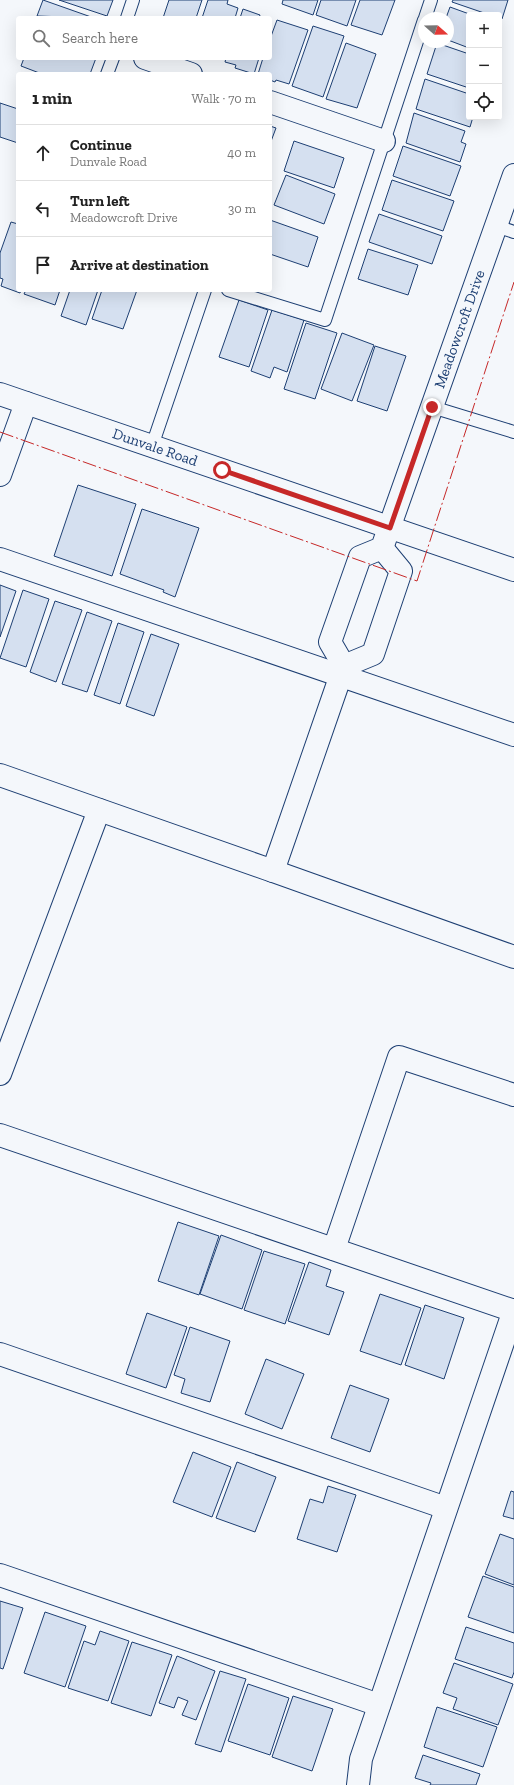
<!DOCTYPE html>
<meta charset="utf-8">
<style>
:root{--surface:#fff;--page:#f2f2f2;--text:#222;--muted:#767676;--line:#e0e0e0}
body{margin:0;font-family:"Zilla Slab",serif;background:var(--page);color:var(--text)}
.controls{position:absolute;right:12px;top:12px;display:grid;overflow:hidden;border-radius:4px;box-shadow:0 4px 16px #0002}
.controls button{width:36px;height:36px;display:grid;place-items:center;padding:0;border:0;border-bottom:1px solid var(--line);background:var(--surface);color:var(--text);font:20px sans-serif}
.compass{position:absolute;left:418px;top:12px;width:36px;height:36px;border-radius:50%;background:var(--surface);box-shadow:0 4px 16px #0002;rotate:110deg}
.stop{position:absolute;width:12px;height:12px;margin:-9px;border:3px solid #c62828;border-radius:50%;background:#fff}
.stop.end{background:#c62828;border-color:#fff;box-shadow:0 1px 4px #0008}
.list{margin:0;padding:0;list-style:none}
h2{display:flex;justify-content:space-between;align-items:center;height:52px;margin:0;padding:0 16px;font-size:17px}
h2 small{font-size:13px;font-weight:400;color:var(--muted)}
.list li{display:grid;grid-template-columns:26px 1fr auto;gap:12px;align-items:center;box-sizing:border-box;height:56px;padding:0 16px;border-top:1px solid var(--line)}
.list b{display:block;font-size:15px;white-space:nowrap}
.list p{margin:0;font-size:13px;white-space:nowrap;color:var(--muted)}
.list em{font-size:13px;font-style:normal;color:var(--muted)}
.icon{flex:none;width:22px;height:22px;fill:none;stroke:currentColor;stroke-width:2;stroke-linecap:round;stroke-linejoin:round}
.map{position:relative;flex:none;width:514px;height:1785px;overflow:hidden}
.search{position:absolute;background:var(--surface);box-shadow:0 4px 16px #0002;left:16px;top:16px;width:256px;height:44px;display:flex;align-items:center;gap:10px;box-sizing:border-box;padding:0 14px;border-radius:4px;color:var(--muted);font-size:15px}
.panel{position:absolute;background:var(--surface);box-shadow:0 4px 16px #0002;left:16px;top:72px;width:256px;height:220px;border-radius:4px}
.map>svg:first-child{display:block}
.building{fill:#d5e0f0;stroke:#1d3f73}
.lines{fill:none;stroke-linecap:round;stroke-linejoin:round}
.lane-casing{stroke:#1d3f73;stroke-width:14}
.street-casing{stroke:#1d3f73;stroke-width:24}
.secondary-casing{stroke:#1d3f73;stroke-width:24}
.lane{stroke:#f4f7fb;stroke-width:12}
.street{stroke:#f4f7fb;stroke-width:22}
.secondary{stroke:#f4f7fb;stroke-width:22}
.power{stroke:#c62828;stroke-width:1;stroke-dasharray:14 3 2 3;stroke-linecap:butt}
.route{stroke:#c62828;stroke-width:5}
.labels{text-anchor:middle;dominant-baseline:central;stroke-width:3;stroke-linejoin:round;paint-order:stroke}
.street-label{font-size:15px;fill:#1d3f73;stroke:#f4f7fb}
</style>
<div class="map">
<svg width="514" height="1785" viewBox="0 0 514 1785">
<rect width="100%" height="100%" fill="#f4f7fb"/>
<path class="building" d="M43,0L94,18L37,16Z
M59,0H113L107,16Z
M169,0H202L196,18H163Z
M208,0H228L227,4L238,8L235,18H202Z
M283,0H318L313,15L282,4Z
M321,0H356L347,26L316,15Z
M360,0H395L382,35L351,25Z
M453,0H508L502,19L499,18V15H490L452,2Z
M450,7L472,15H469V48L448,40V18H446Z
M243,9L260,15L259,18H240Z
M277,20L308,30L289,84L276,80L275,82L270,80V74H258L263,58H270V39Z
M313,26L344,36L323,97L292,86Z
M346,43L376,54L357,108L326,99Z
M437,43L469,54V88L427,74Z
M24,58H96L90,74H42L21,66Z
M226,58H259L254,74L235,68L236,65L225,62Z
M425,79L469,94V117H473L470,127L416,109Z
M0,103L18,109V143L0,137Z
M414,113L465,131L461,142L466,144L460,162L406,143Z
M270,126L276,128L270,144Z
M294,141L344,158L334,188L284,171Z
M403,146L461,166L450,196L393,176Z
M286,175L335,194L324,224L274,205Z
M392,180L454,201L443,231L382,210Z
M379,214L442,236L432,264L369,242Z
M270,220L318,237L308,267L270,254Z
M11,222L18,224V290H21L20,293L1,286L3,279L0,278V253Z
M368,249L418,265L408,295L358,279Z
M26,290H60L55,305L24,294Z
M70,290H98L86,325L61,316Z
M102,290H137L123,329L92,319Z
M239,300L268,310L249,367L219,357Z
M272,310L304,320L287,372L274,367L270,378L251,371Z
M306,323L337,333L315,399L284,389Z
M342,333L374,345L352,401L321,389Z
M375,346L406,356L387,411L357,401Z
M78,485L136,504L112,576L54,556Z
M142,509L199,528L175,597L163,592L164,590L120,574Z
M0,585L16,591L0,637Z
M23,590L49,599L26,667L0,658Z
M55,601L82,610L56,682L30,672Z
M87,612L112,621L87,692L62,684Z
M118,623L144,632L120,704L94,695Z
M151,634L179,644L154,716L126,706Z
M178,1222L219,1236L199,1295L158,1281Z
M221,1235L262,1250L242,1309L200,1294Z
M264,1251L305,1264L285,1324L244,1310Z
M309,1262L331,1270L326,1286L344,1292L329,1335L288,1321Z
M380,1294L421,1308L401,1365L360,1351Z
M425,1305L464,1318L444,1379L405,1365Z
M147,1313L187,1327L166,1388L126,1374Z
M190,1327L230,1341L210,1402L181,1393L185,1379L174,1375Z
M266,1359L304,1374L282,1429L245,1414Z
M350,1385L389,1399L370,1452L331,1438Z
M193,1452L231,1467L212,1517L173,1502Z
M237,1462L276,1477L255,1532L216,1518Z
M328,1486L356,1495L337,1552L297,1539L310,1499L323,1503Z
M511,1491L514,1492V1519L503,1516Z
M500,1534L514,1539V1585L485,1574Z
M483,1576L514,1587V1633L468,1617Z
M0,1601L23,1608L3,1669L0,1668Z
M45,1612L86,1626L65,1687L24,1673Z
M466,1627L514,1643V1672L512,1678L455,1659Z
M100,1631L129,1641L108,1701L68,1688L84,1641L95,1645Z
M132,1642L172,1655L151,1716L111,1703Z
M177,1656L215,1671L196,1720L182,1715L188,1701L178,1697L174,1708L159,1703Z
M454,1663L513,1684L498,1725L453,1709L457,1698L443,1693Z
M220,1671L246,1679L221,1752L195,1744Z
M248,1684L289,1698L270,1755L228,1741Z
M293,1696L333,1709L312,1771L272,1757Z
M437,1707L497,1727L483,1767L424,1747Z
M423,1755L480,1774L476,1785H430L431,1783L415,1778Z"/>
<g class="lines">
<defs>
<path id="lane" d="M127,18L133,0
M425,18L431,0
M107,74L113,58
M496,226L514,232
M228,290L325,320L424,20
M432,407L514,432
M152,446L205,290"/>
<g id="street">
<path d="M145,58L191,74"/>
<path d="M270,102L384,141"/>
<path d="M0,475L26,403"/>
<path d="M382,548L401,571L373,654L344,666L273,871L514,957"/>
<path d="M0,559L514,735"/>
<path id="s1" d="M344,666L330,642L360,557L382,548L514,175"/>
<path d="M0,775L273,871"/>
<path d="M0,1074L99,810"/>
<path d="M0,1135L514,1311"/>
<path d="M334,1249L399,1057L514,1095"/>
<path d="M0,1354L446,1508"/>
<path d="M0,1575L379,1705"/>
<path d="M358,1785L361,1759L514,1310"/>
</g>
<g id="secondary">
<path id="s2" d="M0,394L514,570"/>
</g>
</defs>
<use href="#lane" class="lane-casing"/>
<use href="#street" class="street-casing"/>
<use href="#secondary" class="secondary-casing"/>
<use href="#lane" class="lane"/>
<use href="#street" class="street"/>
<use href="#secondary" class="secondary"/>
<path class="power" d="M0,432L417,581L514,282"/>
</g>
<g class="lines">
<path class="route" d="M222,470L390,528L432,407"/>
</g>
<g class="labels">
<g class="street-label">
<text stroke="none"><textPath href="#s1" startOffset="374">Meadowcroft Drive</textPath></text>
<text stroke="none"><textPath href="#s2" startOffset="164">Dunvale Road</textPath></text>
</g>
</g>
</svg>
<div class="controls">
<button>+</button>
<button>−</button>
<button><svg class="icon" aria-label="locate" viewBox="0 0 24 24"><circle cx="12" cy="12" r="6"/><path d="M12 2v4M12 18v4M2 12h4M18 12h4"/></svg></button>
</div>
<svg class="compass" viewBox="-18 -18 36 36"><path d="M0-13l5 13h-10z" fill="#e53935"/><path d="M0 13l5-13h-10z" fill="#767676"/></svg>
<div class="stop" style="left:222px;top:470px"></div>
<div class="stop end" style="left:432px;top:407px"></div>
<div class="search"><svg class="icon" aria-label="search" viewBox="0 0 24 24"><circle cx="10" cy="10" r="6"/><path d="M15 15l6 6"/></svg>Search here</div>
<section class="panel">
<h2>1 min<small>Walk · 70 m</small></h2>
<ul class="list">
<li><svg class="icon" aria-label="ahead" viewBox="0 0 24 24"><path d="M12 20V5M6 11l6-6 6 6"/></svg><div><b>Continue</b><p>Dunvale Road</p></div><em>40 m</em></li>
<li><svg class="icon" aria-label="left" viewBox="0 0 24 24"><path d="M17 20v-9H6M10 6l-5 5 5 5"/></svg><div><b>Turn left</b><p>Meadowcroft Drive</p></div><em>30 m</em></li>
<li><svg class="icon" aria-label="arrive" viewBox="0 0 24 24"><path d="M6 21V4h12l-3 4 3 4H6"/></svg><div><b>Arrive at destination</b></div></li>
</ul>
</section>
</div>
